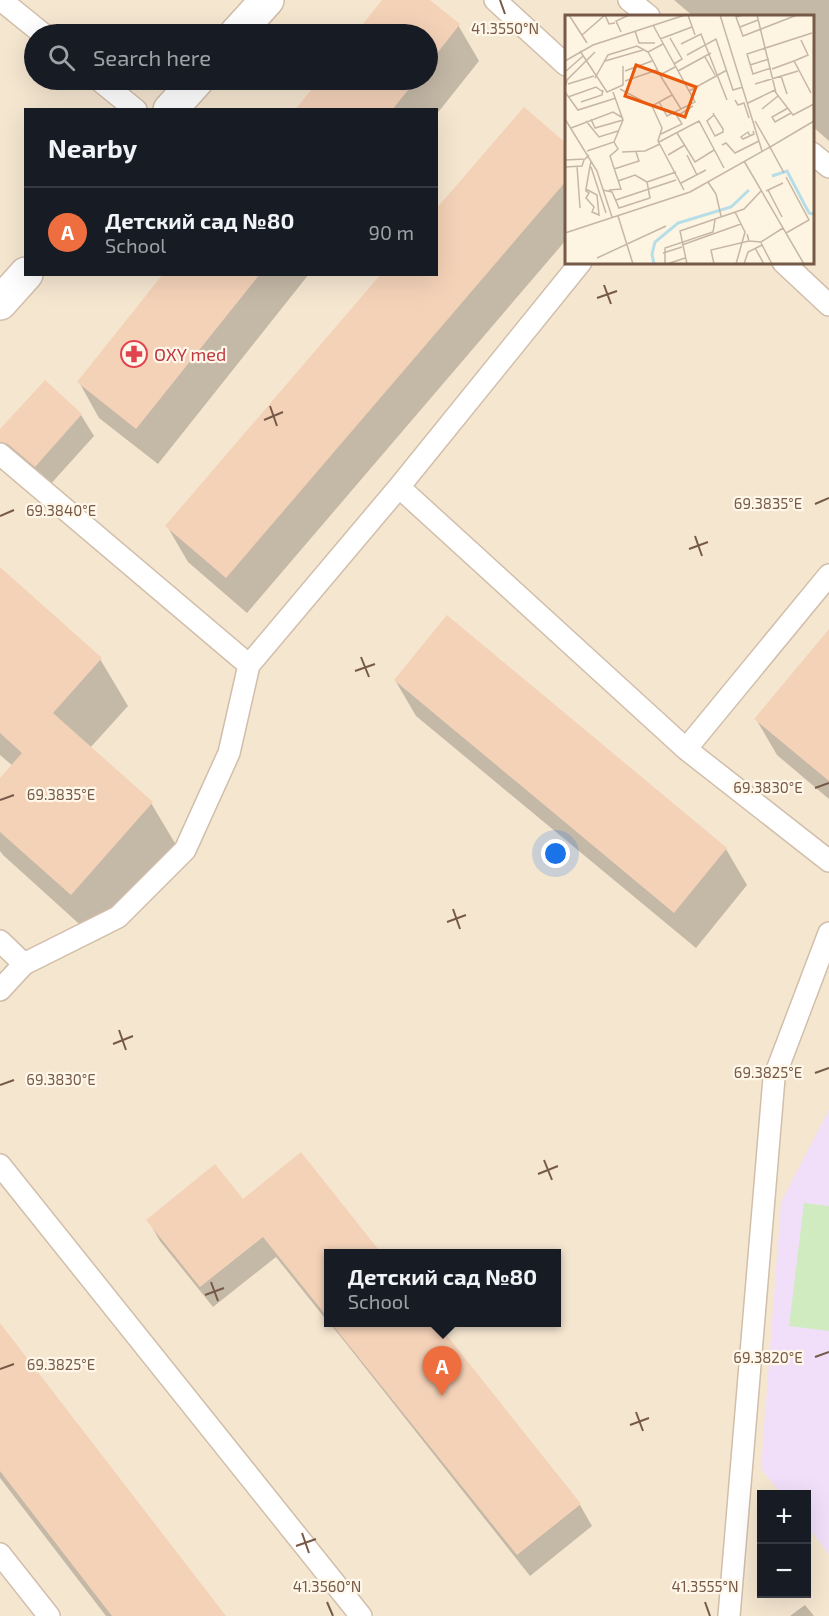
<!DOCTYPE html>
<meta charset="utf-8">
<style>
:root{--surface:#171b24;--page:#20242c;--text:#f1f3f6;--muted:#9ea1a6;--line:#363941;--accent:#ee6e40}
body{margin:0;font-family:"Exo 2",sans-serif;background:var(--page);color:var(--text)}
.controls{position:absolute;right:18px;bottom:18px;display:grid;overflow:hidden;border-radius:0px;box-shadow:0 6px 24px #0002}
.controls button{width:54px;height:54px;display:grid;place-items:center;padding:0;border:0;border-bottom:2px solid var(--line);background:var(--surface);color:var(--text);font:30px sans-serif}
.you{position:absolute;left:556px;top:854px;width:21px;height:21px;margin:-15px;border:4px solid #fff;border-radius:50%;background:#1a73e8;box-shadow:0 0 0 9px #1a73e833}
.badge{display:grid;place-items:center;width:39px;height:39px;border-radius:50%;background:var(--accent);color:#fff;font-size:20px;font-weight:700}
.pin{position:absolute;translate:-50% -50px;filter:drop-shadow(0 2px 3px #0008)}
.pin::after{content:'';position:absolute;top:32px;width:21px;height:18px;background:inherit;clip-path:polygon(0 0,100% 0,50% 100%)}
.popup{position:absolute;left:324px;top:1249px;width:237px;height:78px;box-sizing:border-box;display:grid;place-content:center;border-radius:0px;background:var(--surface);filter:drop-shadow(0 2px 4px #0005);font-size:20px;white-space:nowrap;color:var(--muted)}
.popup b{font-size:22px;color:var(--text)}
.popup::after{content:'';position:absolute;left:50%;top:100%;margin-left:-12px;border:12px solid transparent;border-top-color:var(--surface)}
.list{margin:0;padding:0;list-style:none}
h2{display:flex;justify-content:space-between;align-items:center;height:78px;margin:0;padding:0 24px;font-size:26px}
h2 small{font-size:20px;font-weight:400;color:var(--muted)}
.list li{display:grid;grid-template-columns:39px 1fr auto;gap:18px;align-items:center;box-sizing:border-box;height:90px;padding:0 24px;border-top:2px solid var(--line)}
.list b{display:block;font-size:22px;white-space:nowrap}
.list p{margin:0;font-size:20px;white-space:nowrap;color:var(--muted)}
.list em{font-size:20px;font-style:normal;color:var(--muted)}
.icon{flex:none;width:33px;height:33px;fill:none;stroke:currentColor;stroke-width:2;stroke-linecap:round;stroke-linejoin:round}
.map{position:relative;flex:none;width:829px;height:1616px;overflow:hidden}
.search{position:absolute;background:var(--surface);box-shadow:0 6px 24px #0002;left:24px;top:24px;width:414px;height:66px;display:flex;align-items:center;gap:15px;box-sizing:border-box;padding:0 21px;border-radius:33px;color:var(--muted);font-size:22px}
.panel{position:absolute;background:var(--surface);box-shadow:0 6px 24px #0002;left:24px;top:108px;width:414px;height:168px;border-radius:0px}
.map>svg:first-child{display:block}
.residential{fill:#f5e6d0;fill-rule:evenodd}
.education{fill:#f1dff9}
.green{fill:#d0ebc0}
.shadow{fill:#0003}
.building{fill:#f4d2b8}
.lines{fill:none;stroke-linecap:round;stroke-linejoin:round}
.lane-casing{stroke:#d1beab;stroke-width:24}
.street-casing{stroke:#d1beab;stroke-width:36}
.lane{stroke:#fff;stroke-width:21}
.street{stroke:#fff;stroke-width:33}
.ticks{fill:none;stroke:#765a47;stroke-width:2}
.labels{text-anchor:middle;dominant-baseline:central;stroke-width:4.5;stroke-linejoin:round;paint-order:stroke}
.health-label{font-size:18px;fill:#be3a42;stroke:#fff7e9;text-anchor:start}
.inset-river{fill:none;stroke:#b5dee8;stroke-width:3}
.inset-road{fill:none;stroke:#c7b6a4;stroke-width:1.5}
.view{fill:#e8590c;fill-opacity:0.15;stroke:#e8590c;stroke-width:3}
.inset-edge{fill:none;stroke:#765a47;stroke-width:3}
.ticks-label{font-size:15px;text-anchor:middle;fill:#765a47;stroke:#fff7e9;stroke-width:4.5;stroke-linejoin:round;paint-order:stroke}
</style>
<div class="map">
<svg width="829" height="1616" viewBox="0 0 829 1616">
<rect width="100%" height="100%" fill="#fdf4e2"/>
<path class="residential" d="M0,0H829V1616H0ZM566,16H812V262H566ZM34,34H428V80H34ZM26,110H436V274H26ZM328,1254H556V1322H328ZM762,1494H806V1594H762Z"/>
<path class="education" d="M829,1110V1554L807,1526L806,1494H781L761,1469L781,1202Z"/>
<path class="green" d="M804,1203L829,1206V1331L789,1326Z"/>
<path class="shadow" d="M384,0H427L458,25L479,61L436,115V110H297L321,80H428V34H357Z
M674,0H829V141L812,126V16H693Z
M566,146V240L247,613L188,562L167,526L436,274Z
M164,274H309L158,464L99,418L79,382Z
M81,415L94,436L48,487L0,444V431Z
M0,579L100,659L128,706L90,748L151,803L179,850L98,941L3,855L0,851V781L13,766L0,755Z
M829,631V799L777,755L756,719Z
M395,680L726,849L747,885L696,948L416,716Z
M242,1201L328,1254V1322L276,1257L213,1307L160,1241L148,1220Z
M329,1322H435L580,1505L592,1526L530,1576Z
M0,1325L224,1616H106L0,1478Z
M805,1605L814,1616H790Z"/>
<path class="building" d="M382,0H430L460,24L428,65V34H355Z
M319,80H416L392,110H295Z
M524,107L567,144V180L226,578L165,526L381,274H436V209Z
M163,274H260L136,429L77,382Z
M45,380L82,414L35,467L8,444L0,442V429Z
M0,567L102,658L53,713L153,802L71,895L0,832V778L22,753L0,733Z
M447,615L727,848L674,913L394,680Z
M829,629V781L754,719Z
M301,1152L382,1254H328V1318L263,1237L200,1287L146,1220L215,1164L243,1199Z
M0,1323L226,1616H112L0,1471Z
M331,1323H437L581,1504L517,1555Z"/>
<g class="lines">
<defs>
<path id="lane" d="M1,0L43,34
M495,0L566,65
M629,0L649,16
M99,80L136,110
M812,153L829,167
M783,262L829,305
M0,454L249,665
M399,487L686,749L829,861
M686,749L829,575
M0,941L24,964L0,990
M24,964L118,917L185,850L229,753L249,665L399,487L581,262
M0,1165L361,1616
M0,1554L49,1616
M729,1616L774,1078L829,933"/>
<path id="street" d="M236,34L267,0
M170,110L197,80
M0,303L26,274"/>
</defs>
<use href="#lane" class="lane-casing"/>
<use href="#street" class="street-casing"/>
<use href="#lane" class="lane"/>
<use href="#street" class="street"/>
</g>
<path class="ticks" d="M500,0L505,14M604,285L611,304M597,298L617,291M270,406L277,426M264,420L283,412M815,504L829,498M0,516L14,510M695,536L702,556M689,549L708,542M361,657L369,677M355,671L375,664M815,788L829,783M0,800L14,795M453,909L460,929M447,922L466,915M119,1030L126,1050M113,1044L133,1036M815,1073L829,1068M0,1085L14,1080M544,1160L552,1180M538,1174L558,1166M211,1282L218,1301M205,1295L224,1288M815,1357L829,1352M0,1369L14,1364M636,1412L643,1431M630,1425L649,1418M302,1533L309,1553M296,1546L316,1539M327,1602L333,1616M705,1602L710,1616"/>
<defs>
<symbol id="pharmacy-ring" viewBox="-11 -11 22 22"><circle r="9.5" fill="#fff7e9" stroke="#e0444e" stroke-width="1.5"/><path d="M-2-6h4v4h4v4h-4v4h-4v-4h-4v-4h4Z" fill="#e0444e"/></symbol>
</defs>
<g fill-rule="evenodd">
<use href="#pharmacy-ring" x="119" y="339" width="30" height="30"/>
</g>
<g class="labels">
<g class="health-label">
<text x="154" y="354">OXY med</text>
</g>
</g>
<g transform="translate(565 15)">
<rect width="249" height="249" fill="#fdf4e2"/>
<path class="inset-river" d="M207,161L222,156L244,198L249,199M89,249L87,239L90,227L113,208L166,192L184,175"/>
<path class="inset-road" d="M4,0L22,28M123,0L130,20M155,0L197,136M178,0L171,2L178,21L232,0M192,0L211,78L228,100L249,89M88,10L130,87L102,101L94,87M175,12L193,5M70,16L74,28H90M56,17L51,6L64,0M17,20L40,0L44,9L50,8M105,23L117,44L109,49M95,24L127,12M98,29L83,37L88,46L95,60L110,52M116,29L136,19L162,85M15,36L42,77L58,70V51M122,40L151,24L168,75L178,72M140,42L150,60M0,46L28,30L120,0M40,46L78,35M229,46L243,40L236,25M185,50L204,44M206,53L188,59L182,39L247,18M207,54L229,46L246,78M60,56L87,46M113,56L146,38M0,57L18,41M95,60L116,94M216,61L222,79M30,63L43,40L72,31L83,37M60,66L92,55M3,69L29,61M190,69L233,56M0,73L2,65L30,37M55,74L87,91L97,113L93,126L119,175M124,76L162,55M0,77L13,95L51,83M3,82L31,72L38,77M170,85L173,90L179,88L184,103M16,87L37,80L38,75M183,88L210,75M87,91L107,80M223,93L207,102L210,107L226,98M197,94L213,81M148,98L149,100L158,114V117L150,121L142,106L149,100M0,104L32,156L47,202M26,104L30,113L58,105M21,106L34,122L53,116M6,113L48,97L58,103M112,118L130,147L149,135M96,119L117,109L112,101L128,91M185,121L183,117L176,122L178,124L189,119L188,116M94,127L134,106L159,153M157,130L161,128L170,138L194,126M22,136L49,127L58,105L48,77M57,137L80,136L95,129M103,140L120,130M122,140L132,160M0,145L20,144L24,140M179,146L239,249M12,151L15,193M0,152L17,151L19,145M26,152L41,198M49,154L74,146L71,137M219,158L205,132L249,106M221,162L244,205L221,218M53,166L70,160L82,167M143,167L151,179L156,201M116,168L141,155M21,174L32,180L34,200L27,197L29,192L21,183L24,178L21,176V174L25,151L26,147M38,175L47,177L54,193L85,183L82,167L111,157M44,175L56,174L45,141L53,134L49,127M203,175L217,202M201,176L218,168M51,185L111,165M170,197L180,217L171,249M53,201L68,249M0,218L125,177L205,132L190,106M184,226L196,227L218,213M196,228L207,249M117,230L176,209M190,233L199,249M98,238L117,232M32,243L101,211M100,249V233L148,217L150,205M102,249L120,243M122,249L115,216L179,194L196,176M149,249L146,235L184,226L182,219M179,249L183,237L197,230"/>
<path class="view" d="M71,50L131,72L120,102L60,81Z"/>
<rect width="249" height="249" class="inset-edge"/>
</g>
<g class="ticks-label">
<text x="505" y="34">41.3550°N</text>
<text x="768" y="509">69.3835°E</text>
<text x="61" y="516">69.3840°E</text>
<text x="768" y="793">69.3830°E</text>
<text x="61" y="800">69.3835°E</text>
<text x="768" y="1078">69.3825°E</text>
<text x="61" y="1085">69.3830°E</text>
<text x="768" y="1363">69.3820°E</text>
<text x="61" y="1370">69.3825°E</text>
<text x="327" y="1592">41.3560°N</text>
<text x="705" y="1592">41.3555°N</text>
</g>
</svg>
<div class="controls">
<button>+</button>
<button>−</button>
</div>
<div class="you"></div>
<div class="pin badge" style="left:442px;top:1396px">A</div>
<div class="popup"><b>Детский сад №80</b>School</div>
<div class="search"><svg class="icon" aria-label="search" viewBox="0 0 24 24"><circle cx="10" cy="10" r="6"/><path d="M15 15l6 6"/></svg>Search here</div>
<section class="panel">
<h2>Nearby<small></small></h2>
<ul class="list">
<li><span class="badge">A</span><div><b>Детский сад №80</b><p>School</p></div><em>90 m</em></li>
</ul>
</section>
</div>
